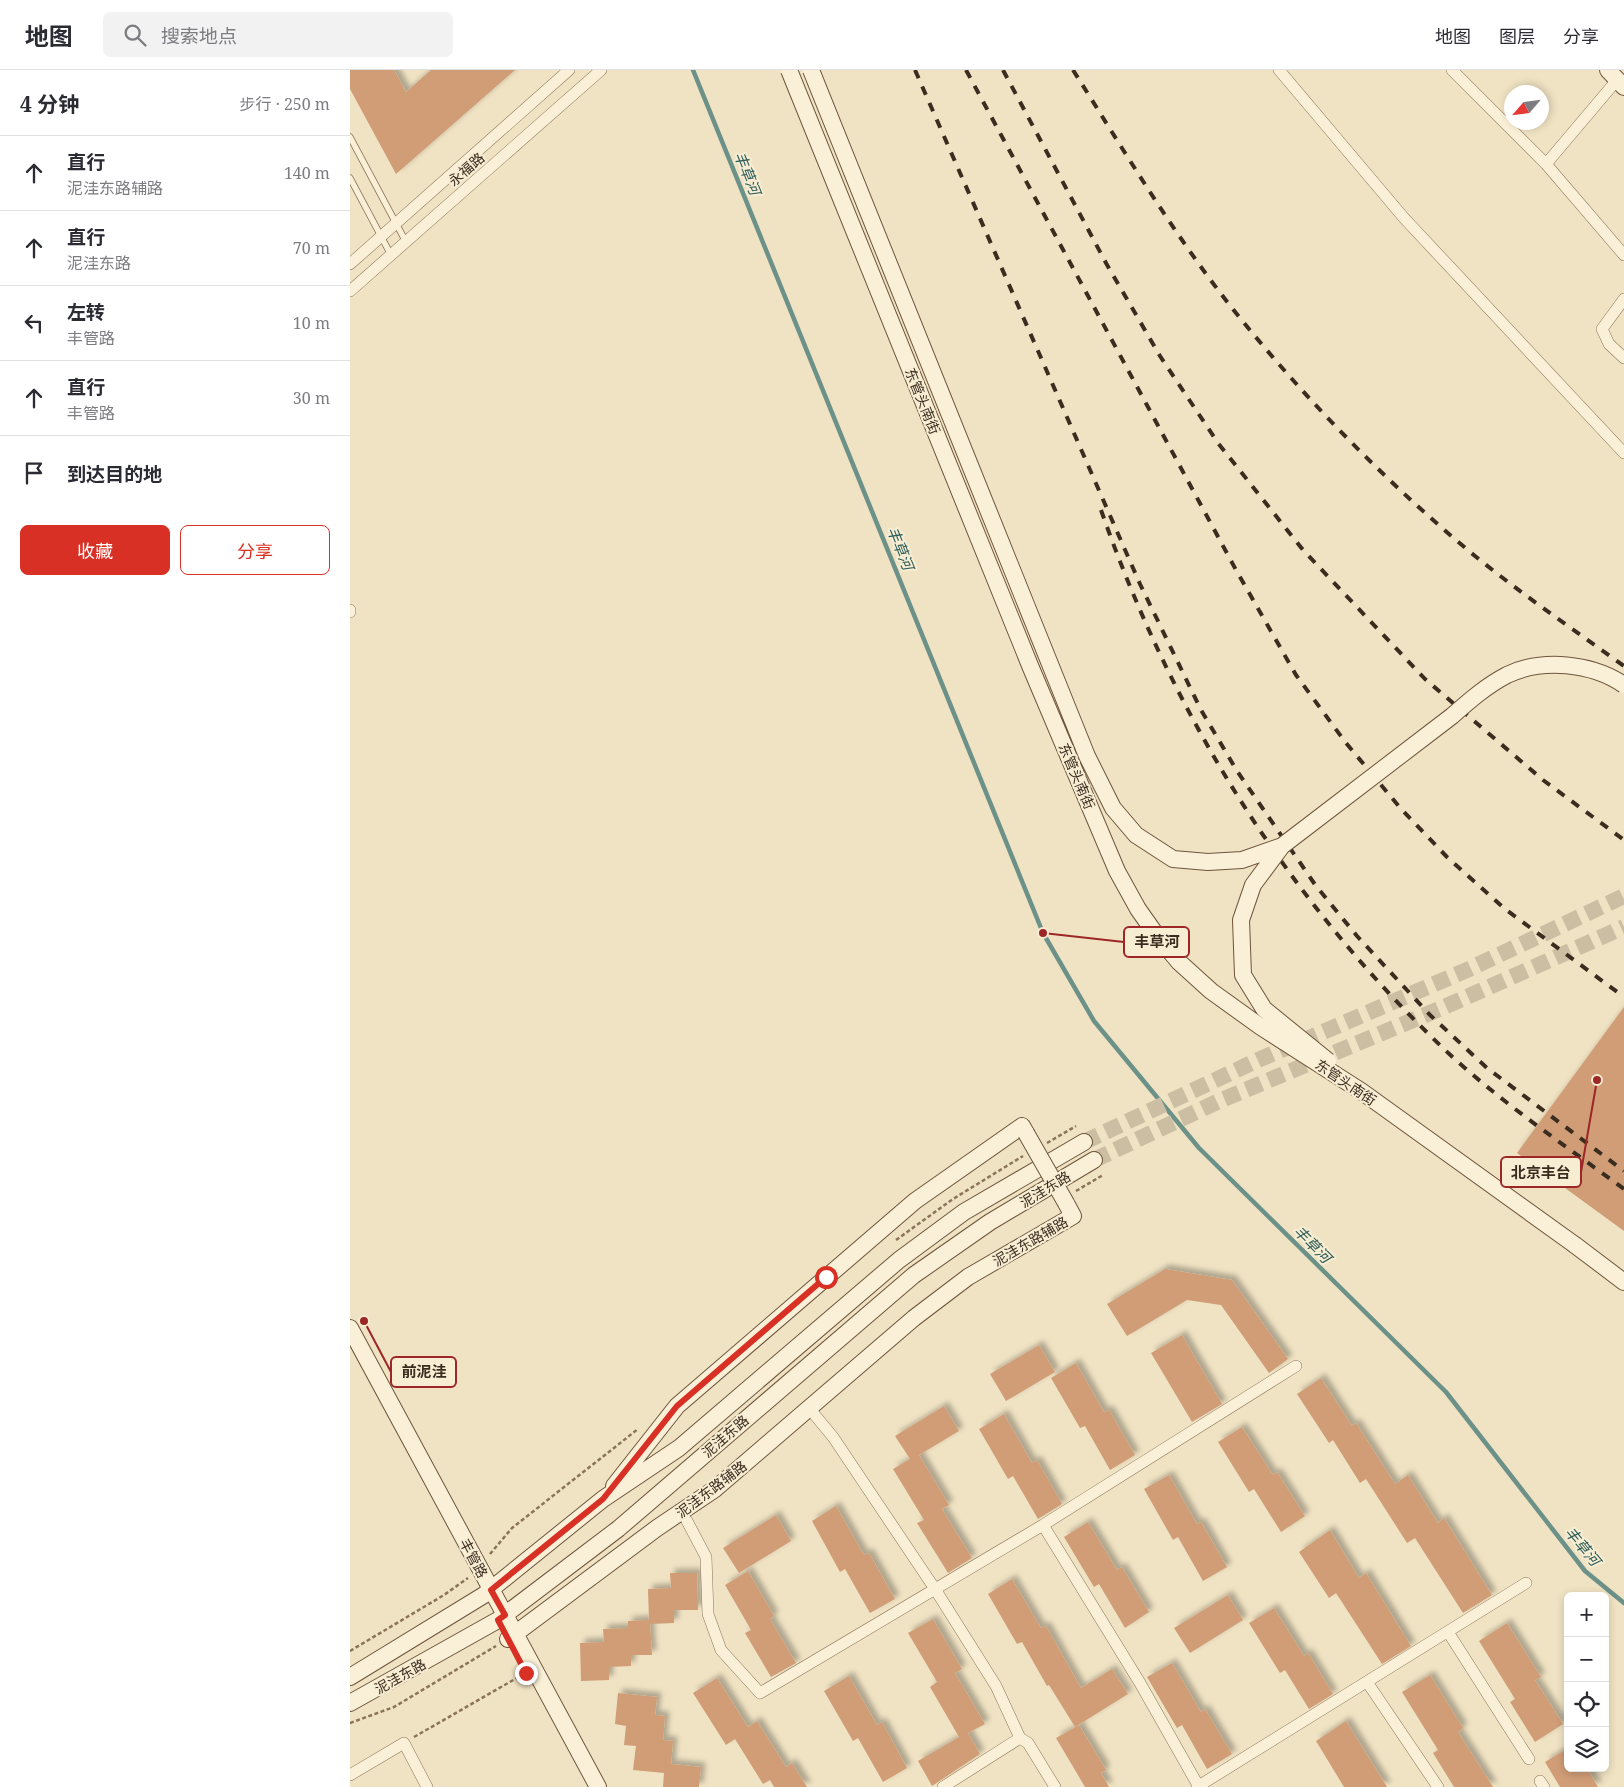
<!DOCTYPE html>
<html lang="zh">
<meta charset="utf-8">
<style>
:root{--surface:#fff;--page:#f2f2f3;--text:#2b2b33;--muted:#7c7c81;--line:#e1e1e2;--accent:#d93025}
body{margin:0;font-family:"Noto Serif","Noto Sans SC",serif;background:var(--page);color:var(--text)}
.controls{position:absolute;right:15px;bottom:15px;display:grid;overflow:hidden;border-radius:8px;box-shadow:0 2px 8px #0003}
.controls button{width:45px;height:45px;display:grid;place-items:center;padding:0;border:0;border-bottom:1px solid var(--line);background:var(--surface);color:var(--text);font:25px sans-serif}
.compass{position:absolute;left:1154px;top:15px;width:45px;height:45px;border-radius:50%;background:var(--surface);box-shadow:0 2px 8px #0003;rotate:242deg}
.stop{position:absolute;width:15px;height:15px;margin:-11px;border:4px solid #d93025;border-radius:50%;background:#fff}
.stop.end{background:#d93025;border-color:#fff;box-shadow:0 1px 5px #0008}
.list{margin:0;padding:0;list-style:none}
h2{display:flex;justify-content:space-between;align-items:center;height:65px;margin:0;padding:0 20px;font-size:21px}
h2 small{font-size:16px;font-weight:400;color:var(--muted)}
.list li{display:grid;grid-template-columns:32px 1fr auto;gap:15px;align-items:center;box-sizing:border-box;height:75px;padding:0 20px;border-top:1px solid var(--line)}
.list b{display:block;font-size:19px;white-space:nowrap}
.list p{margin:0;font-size:16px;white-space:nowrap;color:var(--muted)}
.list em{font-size:16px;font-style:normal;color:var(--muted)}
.actions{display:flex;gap:10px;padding:15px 20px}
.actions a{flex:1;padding:11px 0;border:1px solid var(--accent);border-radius:8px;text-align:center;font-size:18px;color:var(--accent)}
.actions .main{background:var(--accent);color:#fff}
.icon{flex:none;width:28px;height:28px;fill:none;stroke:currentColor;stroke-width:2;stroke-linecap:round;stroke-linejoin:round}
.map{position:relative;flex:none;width:1274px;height:1717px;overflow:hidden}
header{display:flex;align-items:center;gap:30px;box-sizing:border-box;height:70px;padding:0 25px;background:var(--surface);border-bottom:1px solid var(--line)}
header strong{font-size:24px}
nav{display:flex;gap:28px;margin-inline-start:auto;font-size:18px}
.search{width:350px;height:45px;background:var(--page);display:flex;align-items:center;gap:12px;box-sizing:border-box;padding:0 18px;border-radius:8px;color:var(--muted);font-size:19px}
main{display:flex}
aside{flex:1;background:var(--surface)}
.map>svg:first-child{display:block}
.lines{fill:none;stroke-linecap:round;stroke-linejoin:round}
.stream{stroke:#6c9188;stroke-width:4.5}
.building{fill:#d09d77;filter:url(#shadow)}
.secondary-tunnel{stroke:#ccbea2;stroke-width:16;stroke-dasharray:16 8;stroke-linecap:butt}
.lane-casing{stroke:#8b7459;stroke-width:7}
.street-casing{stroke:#8b7459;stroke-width:12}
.secondary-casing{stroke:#6d553c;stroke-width:18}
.path{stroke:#8b7459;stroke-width:2.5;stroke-dasharray:4 2.5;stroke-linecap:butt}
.lane{stroke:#faf0d7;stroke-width:5.5}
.street{stroke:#faf0d7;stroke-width:11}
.secondary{stroke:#faf0d7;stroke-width:16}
.rail{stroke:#3a2c1e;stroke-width:4;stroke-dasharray:9 9;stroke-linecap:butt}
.secondary-bridge-casing{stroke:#6d553c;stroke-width:18;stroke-linecap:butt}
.secondary-bridge{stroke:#faf0d7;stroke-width:16}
.route{stroke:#d93025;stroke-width:6}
.labels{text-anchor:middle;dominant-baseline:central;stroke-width:4;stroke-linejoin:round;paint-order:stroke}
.street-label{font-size:14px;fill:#3a2c1e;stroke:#f7edd3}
.water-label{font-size:15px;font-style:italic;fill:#2c5b58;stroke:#f7edd3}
.leader{fill:none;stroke:#9d2627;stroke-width:2}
.callout-dot{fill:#9d2627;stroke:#f7edd3;stroke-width:2}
.callout{fill:#f7edd3;stroke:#9d2627;stroke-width:2}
.callout-label{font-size:15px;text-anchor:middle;font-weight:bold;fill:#3a2c1e}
</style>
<header>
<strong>地图</strong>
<div class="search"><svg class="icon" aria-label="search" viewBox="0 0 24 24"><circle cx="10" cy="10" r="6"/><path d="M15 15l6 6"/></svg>搜索地点</div>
<nav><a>地图</a><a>图层</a><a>分享</a></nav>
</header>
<main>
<aside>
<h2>4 分钟<small>步行 · 250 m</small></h2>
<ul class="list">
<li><svg class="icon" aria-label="ahead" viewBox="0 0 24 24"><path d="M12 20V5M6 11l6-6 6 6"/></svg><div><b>直行</b><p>泥洼东路辅路</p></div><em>140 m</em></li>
<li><svg class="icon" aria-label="ahead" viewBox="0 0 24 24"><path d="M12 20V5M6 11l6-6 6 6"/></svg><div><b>直行</b><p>泥洼东路</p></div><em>70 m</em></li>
<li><svg class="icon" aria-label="left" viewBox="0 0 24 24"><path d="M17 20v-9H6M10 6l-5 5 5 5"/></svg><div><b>左转</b><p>丰管路</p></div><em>10 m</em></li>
<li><svg class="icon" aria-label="ahead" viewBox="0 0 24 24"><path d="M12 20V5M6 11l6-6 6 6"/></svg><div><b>直行</b><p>丰管路</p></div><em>30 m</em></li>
<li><svg class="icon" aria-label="arrive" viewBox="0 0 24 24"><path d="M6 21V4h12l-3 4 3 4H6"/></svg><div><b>到达目的地</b></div></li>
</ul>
<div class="actions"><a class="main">收藏</a><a>分享</a></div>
</aside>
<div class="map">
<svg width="1274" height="1717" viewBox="0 0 1274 1717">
<defs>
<filter id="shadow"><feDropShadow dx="4.5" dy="-4.5" stdDeviation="2.5" flood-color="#0004"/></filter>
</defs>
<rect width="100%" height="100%" fill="#f0e3c3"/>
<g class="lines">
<path class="stream" d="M343,0L693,863L744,951L849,1078L1096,1322L1235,1501L1274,1533"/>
</g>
<path class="building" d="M0,0H44L56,22L81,0H165L46,104L0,19Z
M1274,937V1161L1167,1083Z
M815,1199L882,1210L938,1289L919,1303L871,1235L837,1230L777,1266L757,1234Z
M832,1265L872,1334L842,1352L801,1283Z
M689,1275L705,1302L656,1331L640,1304Z
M726,1293L754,1342L759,1340L785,1385L760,1400L735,1356L730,1358L701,1308Z
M971,1308L1002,1356L1006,1353L1045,1414L1058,1405L1088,1453L1094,1448L1142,1525L1113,1543L1065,1468L1057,1473L1016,1409L1010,1413L983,1370L979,1373L947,1324Z
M594,1336L609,1361L569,1385L599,1435L592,1439L622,1488L598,1503L567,1453L574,1450L543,1399L560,1389L545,1366Z
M654,1344L682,1393L687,1390L712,1434L688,1449L663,1406L658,1409L629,1359Z
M892,1357L923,1405L927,1402L955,1446L931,1462L904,1419L899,1422L868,1372Z
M819,1405L847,1454L851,1452L877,1497L853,1511L828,1467L823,1470L794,1419Z
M486,1436L514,1485L519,1483L545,1529L520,1543L495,1499L490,1502L462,1451Z
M426,1445L441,1471L389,1503L373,1478Z
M738,1452L767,1500L772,1497L799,1542L775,1558L749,1514L744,1517L714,1467Z
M980,1460L1009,1508L1016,1503L1061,1576L1032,1594L986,1523L979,1528L949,1482Z
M398,1501L424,1546L420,1549L446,1593L421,1607L395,1563L401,1560L375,1515Z
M320,1503H347L348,1540H324V1553L300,1554L302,1585H281V1596L259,1597V1610L231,1611L230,1573L254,1572L253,1559L278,1558V1551L299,1550L298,1519L321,1518Z
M662,1509L691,1558L696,1556L731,1618L762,1599L778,1624L725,1657L699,1615L697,1616L672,1572L667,1574L638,1524Z
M878,1525L893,1550L840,1583L824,1558Z
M924,1538L954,1586L958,1583L983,1624L959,1639L935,1600L930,1603L899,1553Z
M583,1549L612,1599L605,1603L635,1654L618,1663L630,1684L582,1716L568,1691L609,1667L580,1617L587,1612L558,1563Z
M1157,1553L1191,1607L1185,1610L1213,1654L1185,1672L1160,1632L1165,1629L1129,1571Z
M822,1593L851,1642L855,1639L882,1684L857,1699L832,1655L827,1658L797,1607Z
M1080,1605L1113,1658L1108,1662L1143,1717H1104L1083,1683L1088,1680L1052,1622Z
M499,1606L527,1655L532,1652L557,1698L533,1712L508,1668L503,1671L474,1621Z
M367,1608L398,1657L407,1651L436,1697L442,1693L457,1717H424L420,1710L413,1714L385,1669L376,1675L343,1623Z
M268,1623L307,1627L305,1645L315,1646L313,1670L323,1671L321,1694L351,1697L349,1717H313L314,1703L283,1700L286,1676L274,1675L276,1656L265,1654Z
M996,1651L1037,1717H994L966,1671Z
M729,1655L756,1700L751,1703L759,1717H735L706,1668Z
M1218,1678V1698H1237L1248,1717H1210L1195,1692Z"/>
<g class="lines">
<path class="secondary-tunnel" d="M734,1072L908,990L1117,900L1274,826
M744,1090L869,1031L1092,938L1274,857"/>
<defs>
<path id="lane" d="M0,67L56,172
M0,108L41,185"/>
<path id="street" d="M929,0L1054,148L1274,383
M1102,0L1196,94L1274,185
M1196,94L1267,10
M0,194L219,0
M0,221L251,0
M1274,229L1252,259L1259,274L1274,288
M0,540V542
M459,1338L483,1367L585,1519L646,1616L670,1668L678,1673L705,1717
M337,1451L356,1487L358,1544L371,1580L410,1623L693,1455L946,1296
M693,1455L790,1613L849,1717
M1098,1562L1179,1689
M1017,1612L1088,1717
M0,1705L54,1673L77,1717
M1190,1711L1194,1717
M593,1717L670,1668
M847,1717L1176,1513"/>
<path id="secondary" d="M1258,0L1274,17
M1225,1175L1274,1212
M0,1258L248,1717
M264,1416L327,1336L565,1131L672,1056L676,1063
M158,1569L307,1458L365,1419L564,1248L618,1207L723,1146L716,1133
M0,1607L134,1525L253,1429L329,1378L549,1190L614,1142L734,1072
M0,1633L148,1550L268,1459L564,1205L640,1152L744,1090"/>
</defs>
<use href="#lane" class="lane-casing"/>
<use href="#street" class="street-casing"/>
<use href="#secondary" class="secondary-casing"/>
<path class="path" d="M697,1073L726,1056
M726,1121L753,1105
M546,1170L603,1129L673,1086
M140,1484L162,1458L288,1359
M0,1581L94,1525L118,1508
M0,1653L44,1637L146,1576
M64,1667L172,1605"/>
<use href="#lane" class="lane"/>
<use href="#street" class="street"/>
<use href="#secondary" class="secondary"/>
<path class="rail" d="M565,0L790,514L851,640L887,701L966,816L1007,866L1080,945L1137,998L1274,1101
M616,0L886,500L946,605L996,673L1052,740L1097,787L1155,839L1274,927
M653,0L756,193L810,286L868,373L953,480L1075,609L1193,710L1274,770
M723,0C775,82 825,167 886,243C957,331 1038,414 1125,486C1173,525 1224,560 1274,596
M751,440C823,646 936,828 1094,979C1149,1031 1213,1074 1274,1119"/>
<defs>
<path id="secondary-bridge" d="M439,0L681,598L767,801L788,839L807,866L829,892L861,921L911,957L1011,1021L1225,1175
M461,0L737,686L763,738L786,765L823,789L858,792L892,790L932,776
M978,991L914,939L893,905L891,850L903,815L932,776L1102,646C1119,631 1136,616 1157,605C1192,588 1242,593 1274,615
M676,1063L716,1133"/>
</defs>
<use href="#secondary-bridge" class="secondary-bridge-casing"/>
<use href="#secondary-bridge" class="secondary-bridge"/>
</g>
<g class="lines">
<path class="route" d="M176,1603L148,1550L155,1545L141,1520L253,1429L327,1336L476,1207"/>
</g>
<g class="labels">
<g class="street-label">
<text transform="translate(116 99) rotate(-41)">永福路</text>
<text transform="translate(573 331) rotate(68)">东管头南街</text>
<text transform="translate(727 706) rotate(67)">东管头南街</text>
<text transform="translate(996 1012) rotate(34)">东管头南街</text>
<text transform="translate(695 1119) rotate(-31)">泥洼东路</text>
<text transform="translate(680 1171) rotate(-30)">泥洼东路辅路</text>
<text transform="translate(375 1366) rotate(-41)">泥洼东路</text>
<text transform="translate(361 1419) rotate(-37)">泥洼东路辅路</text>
<text transform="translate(124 1488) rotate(62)">丰管路</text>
<text transform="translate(50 1606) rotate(-29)">泥洼东路</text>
</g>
<g class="water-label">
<text transform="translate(398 103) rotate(68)">丰草河</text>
<text transform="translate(551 478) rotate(68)">丰草河</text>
<text transform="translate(963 1174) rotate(45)">丰草河</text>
<text transform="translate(1233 1476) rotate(50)">丰草河</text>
</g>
</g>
<path class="leader" d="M693 863L774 872M1247 1010L1231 1102M14 1251L41 1302"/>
<g class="callout-dot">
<circle cx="693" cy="863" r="5"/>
<circle cx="1247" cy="1010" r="5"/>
<circle cx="14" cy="1251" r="5"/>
</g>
<g class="callout">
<rect x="774" y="857" width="65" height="30" rx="5"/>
<rect x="1151" y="1087" width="80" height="30" rx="5"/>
<rect x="41" y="1287" width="65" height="30" rx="5"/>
</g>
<g class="callout-label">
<text x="807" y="877">丰草河</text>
<text x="1191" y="1108">北京丰台</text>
<text x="74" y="1307">前泥洼</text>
</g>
</svg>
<div class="controls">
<button>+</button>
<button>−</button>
<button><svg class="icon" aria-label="locate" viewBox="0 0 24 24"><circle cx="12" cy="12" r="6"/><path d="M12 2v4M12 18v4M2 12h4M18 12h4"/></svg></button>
<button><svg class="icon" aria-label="layers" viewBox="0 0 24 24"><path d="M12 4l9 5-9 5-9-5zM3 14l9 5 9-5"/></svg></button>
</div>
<svg class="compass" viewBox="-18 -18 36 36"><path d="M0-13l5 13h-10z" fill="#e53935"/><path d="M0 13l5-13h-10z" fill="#7c7c81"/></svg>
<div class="stop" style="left:476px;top:1207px"></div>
<div class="stop end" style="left:176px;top:1603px"></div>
</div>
</main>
